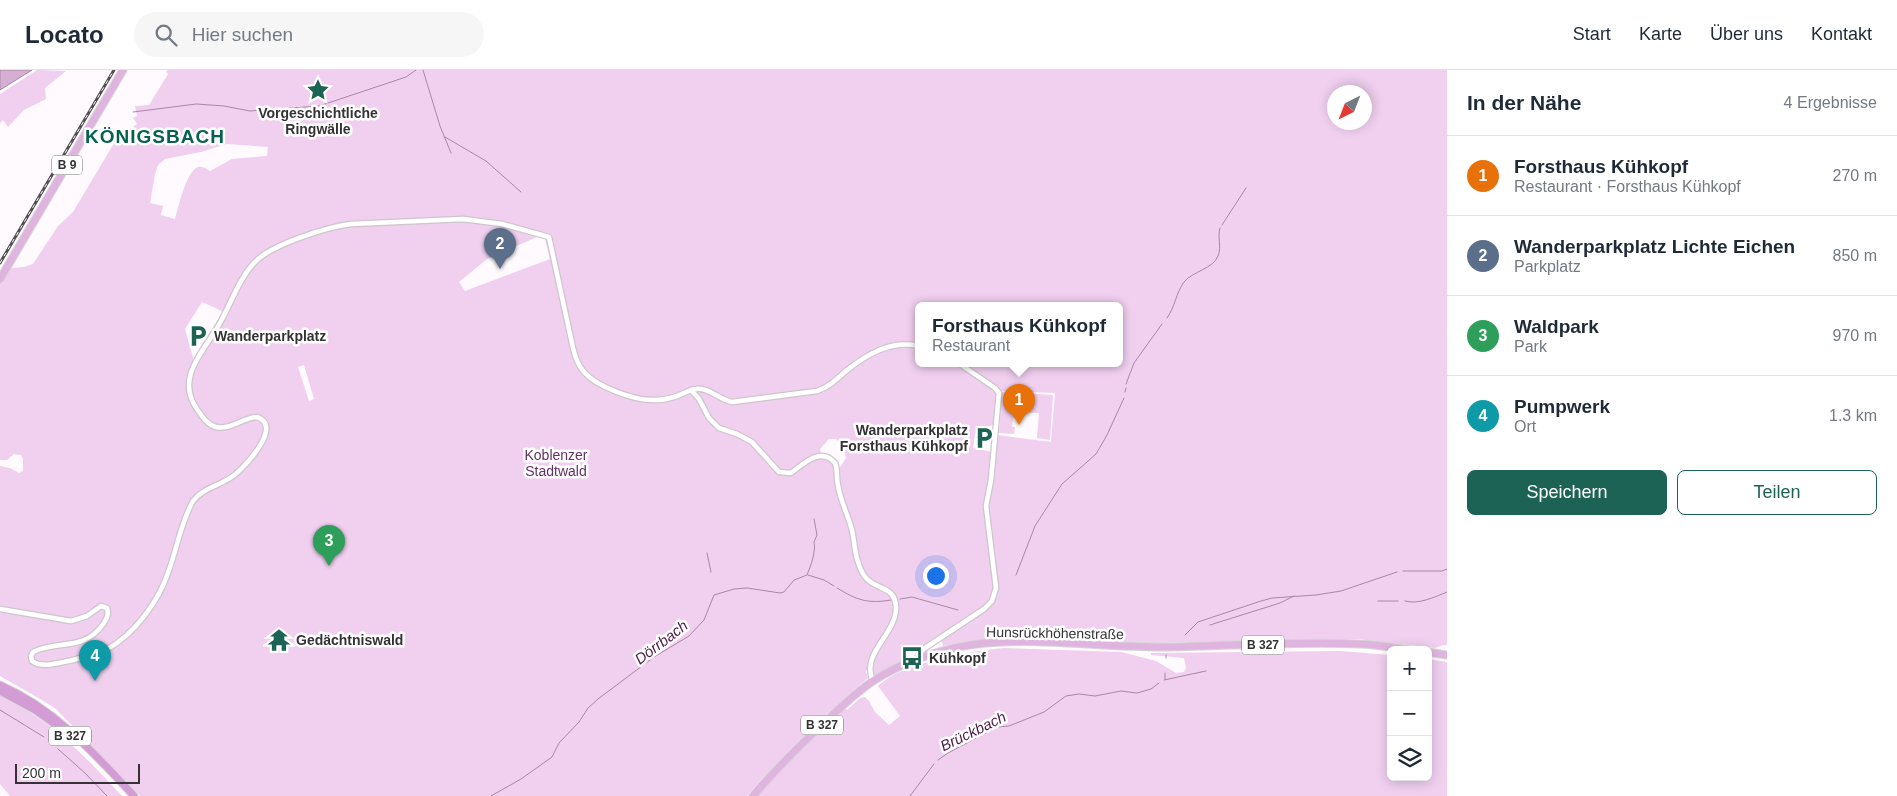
<!DOCTYPE html>
<html lang="de">
<meta charset="utf-8">
<style>
:root{--surface:#fff;--page:#f6f6f7;--text:#1f2937;--muted:#747a83;--line:#e0e1e3;--accent:#1d6355}
body{margin:0;font-family:Arial,sans-serif;background:var(--page);color:var(--text)}
.controls{position:absolute;right:15px;bottom:15px;display:grid;overflow:hidden;border-radius:8px;box-shadow:0 2px 12px #0003}
.controls button{width:45px;height:45px;display:grid;place-items:center;padding:0;border:0;border-bottom:1px solid var(--line);background:var(--surface);color:var(--text);font:25px sans-serif}
.compass{position:absolute;left:1327px;top:15px;width:45px;height:45px;border-radius:50%;background:var(--surface);box-shadow:0 2px 12px #0003;rotate:222deg}
.scale{position:absolute;left:15px;bottom:12px;width:125px;box-sizing:border-box;padding-left:5px;border:2px solid #353235;border-top:0;font-size:14px;line-height:18px;white-space:nowrap;color:#353235;-webkit-text-stroke:4px #fff;paint-order:stroke}
.you{position:absolute;left:935px;top:505px;width:18px;height:18px;margin:-12px;border:4px solid #fff;border-radius:50%;background:#1a73e8;box-shadow:0 0 0 8px #1a73e833}
.badge{display:grid;place-items:center;width:32px;height:32px;border-radius:50%;background:var(--accent);color:#fff;font-size:16px;font-weight:700}
.pin{position:absolute;translate:-50% -41px;filter:drop-shadow(0 1px 2px #0008)}
.pin::after{content:'';position:absolute;top:26px;width:18px;height:15px;background:inherit;clip-path:polygon(0 0,100% 0,50% 100%)}
.popup{position:absolute;left:915px;top:232px;width:208px;height:65px;box-sizing:border-box;display:grid;place-content:center;border-radius:8px;background:var(--surface);filter:drop-shadow(0 1px 4px #0005);font-size:16px;white-space:nowrap;color:var(--muted)}
.popup b{font-size:19px;color:var(--text)}
.popup::after{content:'';position:absolute;left:50%;top:100%;margin-left:-10px;border:10px solid transparent;border-top-color:var(--surface)}
.list{margin:0;padding:0;list-style:none}
h2{display:flex;justify-content:space-between;align-items:center;height:65px;margin:0;padding:0 20px;font-size:21px}
h2 small{font-size:16px;font-weight:400;color:var(--muted)}
.list li{display:grid;grid-template-columns:32px 1fr auto;gap:15px;align-items:center;box-sizing:border-box;height:80px;padding:0 20px;border-top:1px solid var(--line)}
.list b{display:block;font-size:19px;white-space:nowrap}
.list p{margin:0;font-size:16px;white-space:nowrap;color:var(--muted)}
.list em{font-size:16px;font-style:normal;color:var(--muted)}
.actions{display:flex;gap:10px;padding:15px 20px}
.actions a{flex:1;padding:11px 0;border:1px solid var(--accent);border-radius:8px;text-align:center;font-size:18px;color:var(--accent)}
.actions .main{background:var(--accent);color:#fff}
.icon{flex:none;width:28px;height:28px;fill:none;stroke:currentColor;stroke-width:2;stroke-linecap:round;stroke-linejoin:round}
.map{position:relative;flex:none;width:1447px;height:726px;overflow:hidden}
header{display:flex;align-items:center;gap:30px;box-sizing:border-box;height:70px;padding:0 25px;background:var(--surface);border-bottom:1px solid var(--line)}
header strong{font-size:24px}
nav{display:flex;gap:28px;margin-inline-start:auto;font-size:18px}
.search{width:350px;height:45px;background:var(--page);display:flex;align-items:center;gap:12px;box-sizing:border-box;padding:0 18px;border-radius:28px;color:var(--muted);font-size:19px}
main{display:flex}
aside{flex:1;background:var(--surface)}
.map>svg:first-child{display:block}
.green{fill:#f0cfef;fill-rule:evenodd}
.water{fill:#d6aed4;stroke:#a689a4}
.lines{fill:none;stroke-linecap:round;stroke-linejoin:round}
.stream{stroke:#a689a4;stroke-width:1}
.minor-casing{stroke:#cec6cd;stroke-width:7}
.primary-casing{stroke:#d7d6d7;stroke-width:9}
.trunk-casing{stroke:#d7d6d7;stroke-width:9}
.minor{stroke:#fff;stroke-width:4.5}
.primary{stroke:#dfb5df;stroke-width:7}
.trunk{stroke:#d49cd4;stroke-width:7}
.rail-casing{stroke:#514d51;stroke-width:3}
.rail{stroke:#fff;stroke-width:1;stroke-dasharray:4;stroke-linecap:butt}
.labels{text-anchor:middle;dominant-baseline:central;stroke-width:5;stroke-linejoin:round;paint-order:stroke}
.shield{fill:#fff;stroke:#727072;stroke-width:1}
.shield-label{font-size:12px;font-weight:bold;fill:#353235}
.poi-label{font-size:14px;font-weight:bold;fill:#353235;stroke:#fff;text-anchor:start}
.park-label{font-size:14px;fill:#623162;stroke:#fff}
.street-label{font-size:14px;fill:#353235;stroke:#fff}
.water-label{font-size:15px;font-style:italic;fill:#4c1c4d;stroke:#fff}
.district-label{font-size:19px;font-weight:bold;letter-spacing:1px;fill:#066152;stroke:#fff}
</style>
<header>
<strong>Locato</strong>
<div class="search"><svg class="icon" aria-label="search" viewBox="0 0 24 24"><circle cx="10" cy="10" r="6"/><path d="M15 15l6 6"/></svg>Hier suchen</div>
<nav><a>Start</a><a>Karte</a><a>Über uns</a><a>Kontakt</a></nav>
</header>
<main>
<div class="map">
<svg width="1447" height="726" viewBox="0 0 1447 726">
<rect width="100%" height="100%" fill="#fefafe"/>
<path class="green" d="M37,0L66,1L45,18L46,29L24,40L8,57L3,50L0,53V24Z
M168,0H1447V575H1443L1435,578L1357,569L1153,573L996,568L943,576L940,564L914,582H909L902,591L873,606L872,601L874,595L869,593L866,602L868,608C825,644 784,683 747,726H140L56,639L42,630L0,606V396L10,398L19,403L23,401V389L21,385L14,384L7,390H0V213L11,198L24,197L33,194L58,156L73,142L122,60L126,63L137,54L133,48L137,46L135,36L149,35L168,4L166,2ZM1334,22H1364V52H1334ZM227,74L268,77L267,86L232,89L210,101C207,99 203,96 198,97C187,100 178,138 175,149L161,145L163,136L150,133L155,104L158,95L165,89L201,82ZM537,167L545,169L550,189L465,221L459,212L487,189ZM202,232L224,242L194,291L185,259ZM919,236H1119V294H919ZM304,295L314,329L309,331L298,297ZM1001,321L1055,323L1051,372L997,365ZM994,354L992,382L973,378L975,364ZM829,369H836L843,376L846,388L839,399L832,387L821,384L820,379Z
M1002,322L1053,325L1050,370L1037,368L1039,343L1017,342L1016,348H1013L1012,357H1015L1014,364L999,363Z
M1004,578L1121,582L1156,591L1176,603L1184,602L1186,598L1184,588L1151,585V583L1339,581L1391,585V707H1428V589L1447,592V726H757C784,695 815,666 845,638L847,640L860,628L865,627L869,631L875,642L889,655L900,646L878,616C905,591 968,582 1004,578Z
M0,625C52,652 83,684 122,726H10L0,714Z"/>
<path class="water" d="M0,0H32L0,20Z"/>
<g class="lines">
<path class="stream" d="M423,0L440,56L451,83
M133,42L196,34L224,36L250,41L319,36L406,7L416,0
M445,67L486,91L521,122
M1222,155L1246,118
M1167,248C1175,237 1176,223 1184,212C1193,201 1213,199 1218,186C1222,176 1217,167 1220,158
M1126,314L1134,293L1162,254
M1125,322L1126,318
M707,483L711,502
M1403,501H1442L1447,499
M808,505L824,510L834,516
M1016,505L1035,456L1062,414L1096,384L1107,365L1124,328
M837,518C857,530 867,534 891,530
M900,529L912,527L958,540
M1378,531H1398
M1405,531C1418,535 1435,527 1447,522
M1210,555L1280,533L1294,526
M1185,565L1198,552L1261,531L1272,528L1316,525L1341,521L1397,502
M1166,588V585
M1165,609V603
M1164,610L1206,601
M0,640L44,667
M58,679L85,703L107,726
M938,690L948,683L997,657L1009,656L1044,642L1066,626L1079,624L1095,626L1121,621L1137,623L1151,619L1159,613
M491,726L521,709L552,687L559,673L579,652L588,638L598,629L654,587L689,566L704,550L714,525L734,519L747,518L780,523L784,522L794,510L807,505C811,495 816,482 814,472L817,465L814,449
M910,726L934,694"/>
<defs>
<path id="minor" d="M691,320L699,329L709,348L719,358L737,364L752,372L779,402L791,403C803,394 821,376 835,393C838,400 836,408 838,415C840,430 848,445 852,460C855,475 855,490 863,504C873,521 895,514 896,537C897,564 860,583 873,611
M0,539L71,551L87,546L101,536L107,538C109,544 107,548 104,553C83,583 58,569 33,582L31,586L32,591C42,599 61,592 73,590C84,587 96,585 106,580C135,564 159,531 169,500C177,478 181,452 193,431C203,418 219,416 233,406C244,398 284,356 257,347C243,348 230,360 216,357C207,355 202,346 197,339C174,307 206,279 221,251C232,231 241,204 258,189C277,173 327,157 351,154L463,149L502,154L549,167L573,278C575,287 578,295 584,302C597,317 635,331 655,330C661,330 668,329 674,327C681,325 688,320 696,319C708,317 720,330 732,332L817,321C829,317 837,309 846,301C867,284 891,270 919,276
M919,589V583L925,578L984,539L992,531L996,518L986,436L991,410L999,323L995,318L960,294"/>
<path id="primary" d="M0,209L123,0
M1428,582L1447,585
M753,726C775,700 799,676 824,653C839,639 855,623 873,611C903,591 950,576 986,573C1046,568 1108,578 1168,577C1232,576 1296,571 1360,574C1377,574 1393,578 1409,580"/>
<path id="trunk" d="M0,615C55,639 94,683 134,726
M0,621L35,640L63,660"/>
</defs>
<use href="#minor" class="minor-casing"/>
<use href="#primary" class="primary-casing"/>
<use href="#trunk" class="trunk-casing"/>
<use href="#minor" class="minor"/>
<use href="#primary" class="primary"/>
<use href="#trunk" class="trunk"/>
<defs>
<path id="rail" d="M0,193L114,0"/>
</defs>
<use href="#rail" class="rail-casing"/>
<use href="#rail" class="rail"/>
</g>
<defs>
<symbol id="sight-bare" viewBox="-9 -9 18 18"><path d="M0-6L1.8-2.2L6-1.7L2.9 1.2L3.7 5.4L0 3.3L-3.7 5.4L-2.9 1.2L-6-1.7L-1.8-2.2Z" fill="#1d6355" stroke="#fff" stroke-width="2.5" paint-order="stroke"/></symbol>
<symbol id="parking-bare" viewBox="-9 -9 18 18"><path d="M-3.5-5.5H1a3.5 3.5 0 0 1 0 7H-1V5.5H-3.5ZM-1-3.4V-.6H.8a1.4 1.4 0 0 0 0-2.8Z" fill="#1d6355" stroke="#fff" stroke-width="2.5" paint-order="stroke"/></symbol>
<symbol id="temple-bare" viewBox="-9 -9 18 18"><path d="M0-6L5-2H3V0L6.5 2.5H4V6H1.5V3h-3V6H-4V2.5H-6.5L-3 0V-2H-5Z" fill="#1d6355" stroke="#fff" stroke-width="2.5" paint-order="stroke"/></symbol>
<symbol id="bus-bare" viewBox="-9 -9 18 18"><path d="M-5-6H5V4H4V6H2V4H-2V6H-4V4H-5ZM-3.5-4V0h7V-4ZM-3.5 1.2v1.5H-2V1.2ZM2 1.2v1.5H3.5V1.2Z" fill="#1d6355" stroke="#fff" stroke-width="2.5" paint-order="stroke"/></symbol>
</defs>
<g fill-rule="evenodd">
<use href="#sight-bare" x="302" y="4" width="32" height="32"/>
<use href="#parking-bare" x="182" y="250" width="32" height="32"/>
<use href="#parking-bare" x="968" y="352" width="32" height="32"/>
<use href="#temple-bare" x="263" y="554" width="32" height="32"/>
<use href="#bus-bare" x="896" y="572" width="32" height="32"/>
</g>
<g class="labels">
<g class="shield">
<rect x="52" y="85.5" width="30" height="19" rx="4"/>
<rect x="1242" y="565.5" width="42" height="19" rx="4"/>
<rect x="801" y="645.5" width="42" height="19" rx="4"/>
<rect x="49" y="656.5" width="42" height="19" rx="4"/>
</g>
<g class="shield-label">
<text x="67" y="95">B 9</text>
<text x="1263" y="575">B 327</text>
<text x="822" y="655">B 327</text>
<text x="70" y="666">B 327</text>
</g>
<g class="poi-label">
<text x="318" y="43" text-anchor="middle">Vorgeschichtliche<tspan x="318" dy="16">Ringwälle</tspan></text>
<text x="214" y="266">Wanderparkplatz</text>
<text x="968" y="360" text-anchor="end">Wanderparkplatz<tspan x="968" dy="16">Forsthaus Kühkopf</tspan></text>
<text x="296" y="570">Gedächtniswald</text>
<text x="929" y="588">Kühkopf</text>
</g>
<g class="park-label">
<text x="556" y="385">Koblenzer<tspan x="556" dy="16">Stadtwald</tspan></text>
</g>
<g class="street-label">
<text transform="translate(1055 563) rotate(1)">Hunsrückhöhenstraße</text>
</g>
<g class="water-label">
<text transform="translate(661 572) rotate(-37)">Dörrbach</text>
<text transform="translate(973 661) rotate(-26)">Brückbach</text>
</g>
<g class="district-label">
<text x="155" y="66">KÖNIGSBACH</text>
</g>
</g>
</svg>
<div class="controls">
<button>+</button>
<button>−</button>
<button><svg class="icon" aria-label="layers" viewBox="0 0 24 24"><path d="M12 4l9 5-9 5-9-5zM3 14l9 5 9-5"/></svg></button>
</div>
<svg class="compass" viewBox="-18 -18 36 36"><path d="M0-13l5 13h-10z" fill="#e53935"/><path d="M0 13l5-13h-10z" fill="#747a83"/></svg>
<div class="scale">200 m</div>
<div class="you"></div>
<div class="pin badge" style="left:1019px;top:355px;background:#e8710a">1</div>
<div class="popup"><b>Forsthaus Kühkopf</b>Restaurant</div>
<div class="pin badge" style="left:500px;top:199px;background:#5c6f8a">2</div>
<div class="pin badge" style="left:329px;top:496px;background:#2e9e5b">3</div>
<div class="pin badge" style="left:95px;top:611px;background:#0f9aa8">4</div>
</div>
<aside>
<h2>In der Nähe<small>4 Ergebnisse</small></h2>
<ul class="list">
<li><span class="badge" style="background:#e8710a">1</span><div><b>Forsthaus Kühkopf</b><p>Restaurant · Forsthaus Kühkopf</p></div><em>270 m</em></li>
<li><span class="badge" style="background:#5c6f8a">2</span><div><b>Wanderparkplatz Lichte Eichen</b><p>Parkplatz</p></div><em>850 m</em></li>
<li><span class="badge" style="background:#2e9e5b">3</span><div><b>Waldpark</b><p>Park</p></div><em>970 m</em></li>
<li><span class="badge" style="background:#0f9aa8">4</span><div><b>Pumpwerk</b><p>Ort</p></div><em>1.3 km</em></li>
</ul>
<div class="actions"><a class="main">Speichern</a><a>Teilen</a></div>
</aside>
</main>
